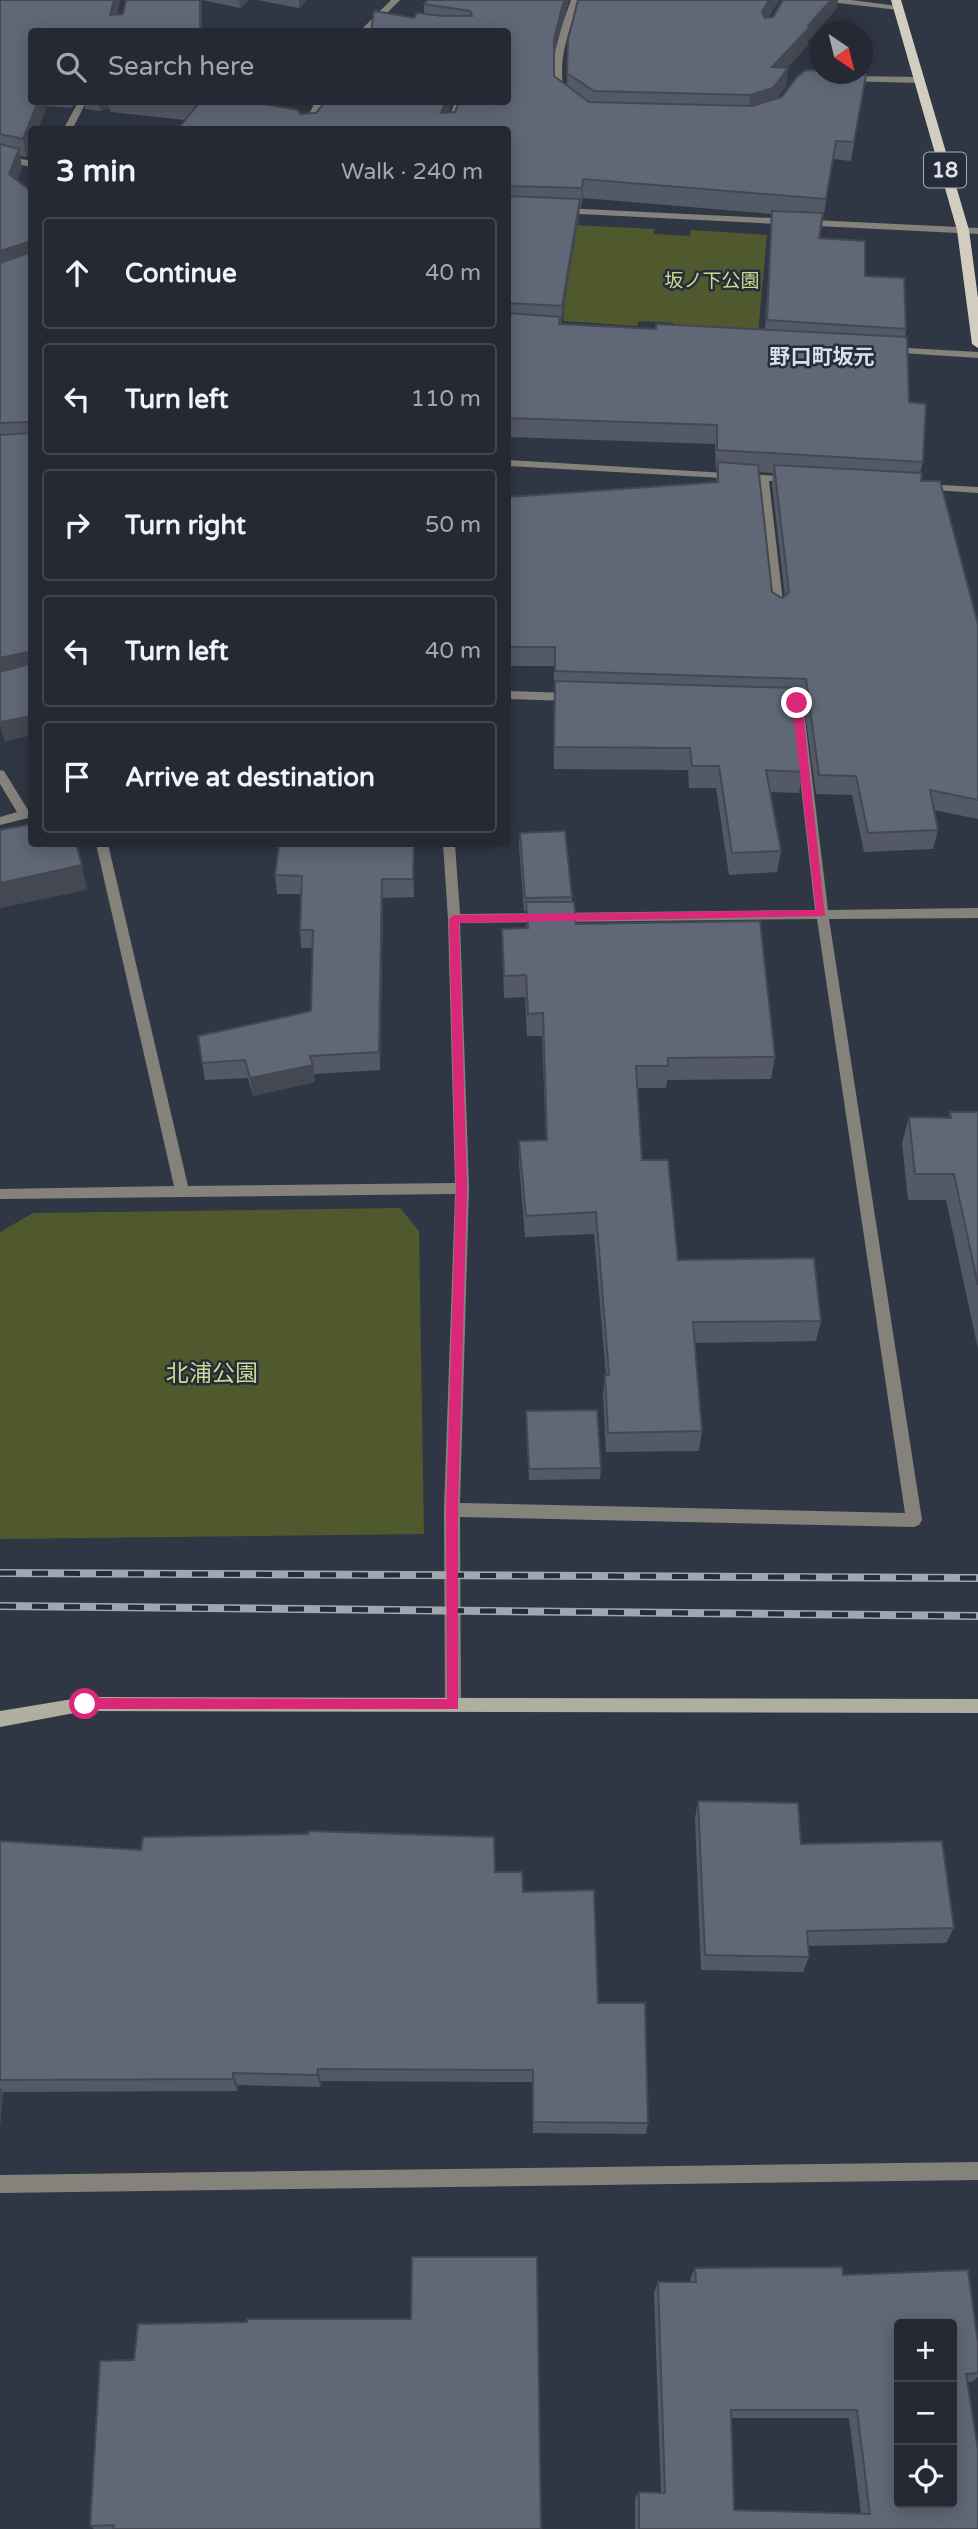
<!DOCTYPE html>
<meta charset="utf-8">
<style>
:root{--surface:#242933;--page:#30353f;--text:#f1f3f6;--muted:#a3a6ac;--line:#41454e}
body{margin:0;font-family:"Varela Round","Noto Sans JP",sans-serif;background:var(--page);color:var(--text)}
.controls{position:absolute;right:21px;bottom:21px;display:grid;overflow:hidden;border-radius:7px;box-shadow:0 4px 18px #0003}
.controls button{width:63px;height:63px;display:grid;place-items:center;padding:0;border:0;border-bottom:2px solid var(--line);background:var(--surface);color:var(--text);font:35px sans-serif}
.compass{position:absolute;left:810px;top:21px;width:63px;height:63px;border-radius:50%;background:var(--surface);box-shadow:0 4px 18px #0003;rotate:145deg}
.stop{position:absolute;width:21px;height:21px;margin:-16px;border:5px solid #db2777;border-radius:50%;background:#fff}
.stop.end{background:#db2777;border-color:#fff;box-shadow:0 2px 7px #0008}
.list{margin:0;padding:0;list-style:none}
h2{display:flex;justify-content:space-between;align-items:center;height:91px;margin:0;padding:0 28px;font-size:30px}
h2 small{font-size:23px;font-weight:400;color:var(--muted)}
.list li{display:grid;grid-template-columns:46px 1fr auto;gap:21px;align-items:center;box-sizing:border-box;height:112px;margin:0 14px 14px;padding:0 14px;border:2px solid var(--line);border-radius:7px}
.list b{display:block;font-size:26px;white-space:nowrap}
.list em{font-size:23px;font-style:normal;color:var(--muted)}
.icon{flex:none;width:38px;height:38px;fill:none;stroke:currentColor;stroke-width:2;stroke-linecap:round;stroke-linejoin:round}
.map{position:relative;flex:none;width:978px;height:2529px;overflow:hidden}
.search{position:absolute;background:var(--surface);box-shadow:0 4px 18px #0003;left:28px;top:28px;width:483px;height:77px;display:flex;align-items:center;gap:18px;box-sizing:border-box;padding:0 24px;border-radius:7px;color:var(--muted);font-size:26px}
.panel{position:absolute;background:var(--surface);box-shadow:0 4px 18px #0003;left:28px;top:126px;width:483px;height:721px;border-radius:7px}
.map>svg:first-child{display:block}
.green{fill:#4f592d}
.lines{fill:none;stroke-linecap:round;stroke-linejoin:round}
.lane{fill:#85827b;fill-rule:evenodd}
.street{fill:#85827b;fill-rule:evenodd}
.secondary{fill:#b0ada1;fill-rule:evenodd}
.primary{fill:#d2cdbe;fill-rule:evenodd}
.rail-casing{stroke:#a1a6b1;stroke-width:8}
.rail{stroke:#262d39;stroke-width:5;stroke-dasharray:16;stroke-linecap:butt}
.wall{fill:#535965;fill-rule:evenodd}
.shaded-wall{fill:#434853}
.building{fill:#606776;stroke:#434853;stroke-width:2;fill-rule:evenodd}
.route{fill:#db2777}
.labels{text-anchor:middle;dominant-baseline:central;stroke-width:5;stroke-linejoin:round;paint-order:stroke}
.far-park-label{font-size:19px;fill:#c9db92;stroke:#262d39}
.shield{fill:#262d39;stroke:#a8acb6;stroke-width:2}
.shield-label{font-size:21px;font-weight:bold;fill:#dfe3ec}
.far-quarter-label{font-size:21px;font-weight:bold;fill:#d6dfef;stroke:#262d39}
.park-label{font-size:23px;fill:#c9db92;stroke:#262d39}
</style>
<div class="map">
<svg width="978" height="2529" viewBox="0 0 978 2529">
<rect width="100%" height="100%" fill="#303744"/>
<path class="green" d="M574,225L654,229V234L690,236L691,230L767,235L758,333L674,328V323L639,321L637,326L563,321Z
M400,1208L419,1231L424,1534L0,1539V1232L33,1213Z"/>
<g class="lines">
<path class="lane" d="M0,155L32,161V167L0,161Z"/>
<path class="street" d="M391,0H400L368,32H359Z
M571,0H579C569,31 556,63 565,95L561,98L557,95C547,62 560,31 571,0Z
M826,0H851L898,6L902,8L898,10L830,2Z
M847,76L919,77L923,80L919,83L844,81L843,79Z
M78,102H86L72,130H63Z
M315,102H323L310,130H301Z
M455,102H463L453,130H444Z
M563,208L978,228V234L560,213L558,211Z
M890,347L978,352V358L887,352L885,350Z
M508,460L795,477V481H769L784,611L778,615L772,611L758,480L508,466Z
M923,484L978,487V493L919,489L918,487Z
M508,691L570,693L576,697L570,701L508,699Z
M776,698L797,699L803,703L828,910L978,908V918L829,919L922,1520L919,1525L914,1527L460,1517L461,1705L459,1710L453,1712L447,1710L445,1705L444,1510L455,1194L0,1199V1189L174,1186L96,844H108L188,1186L455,1183L448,919L443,844H455L460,914L815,910L792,707L772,705L770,702ZM817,919L905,1513L460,1503L469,1188L460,923Z
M0,770L4,771L28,810L32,809V817L0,825V817L17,812L0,784Z
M978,2162V2180L0,2193V2175Z"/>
<path class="secondary" d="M85,1697L978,1699V1713L85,1711L0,1727V1711Z"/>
<path class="primary" d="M891,0H901L969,230L978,298V348L972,344L957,230Z"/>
<defs>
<path id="rail" d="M0,1573L978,1578
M0,1606L978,1616"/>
</defs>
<use href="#rail" class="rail-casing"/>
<use href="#rail" class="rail"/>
</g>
<path class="wall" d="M0,0H120L117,15L123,14L126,0H202V32H32V102H76L72,108L47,106L32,130V145L26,157L20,156L22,168L17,180L32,192V735L5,741L0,724Z
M202,0H249L240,8Z
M257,0H306L299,8Z
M569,0L554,56V76L567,85L568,40L578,0H779L768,18L837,8L808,41V45L787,68L786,87L777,98L866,75L851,161L833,159L820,238L865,276L906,329L905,337L909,402L923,462L920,473L921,481L978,624V819L934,810L938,830L933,849L864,852L852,795L816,794L803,698H794L803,772L799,793L770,792L781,851L777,872L729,875L716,788H689L688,770L554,769V666H510L509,572L508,574V497L716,482L717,469H716L715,444L508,437V130L185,120L111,112L109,108L100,111L85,109L84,102H252L300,114L316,113L325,102H452L448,113L455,112L508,102L414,18L424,14V4ZM583,198L772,214L765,330L656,329L561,324L579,218L580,207H581ZM759,472L773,473L772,484L785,596L782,598L772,592Z
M520,833L572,897V902L576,924L775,1057L771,1079L667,1080L666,1088H637L642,1160L678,1260L821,1321L816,1341L695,1343L702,1431L699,1451L606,1452L603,1395L605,1375H606L594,1234L525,1237L519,1163V1141L546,1140L542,1036H527L525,997L504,998L502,929L526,928V911H524L519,846Z
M279,844H414V897L383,898L380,1070L314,1074L315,1082L253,1096L248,1078L205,1080L198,1036L311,1011L313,948H301L300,930L301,894H277L275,875Z
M950,1112H978V1349L946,1200H908L902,1143L909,1117L948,1118Z
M526,1411L601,1468L600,1479L529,1480Z
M698,1801L801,1844L954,1928L946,1943L808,1946L809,1957L803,1972L701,1970L695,1818Z
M0,1841L495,1872L523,1892L598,2003L648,2123L646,2134L533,2133V2082L321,2081L320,2087L238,2085L237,2091L3,2092L0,2126Z
M695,2268L843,2275L978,2343V2377L972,2382H967L978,2529H635V2498L639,2492H661L654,2293L658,2282H691L690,2279ZM731,2418H849L861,2513L734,2510Z
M100,2361L541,2529H94L90,2526Z"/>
<path class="shaded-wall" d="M114,0H120L113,32L110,15Z
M200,0H202V32H200Z
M239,0H249L240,8Z
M299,0H306L299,8Z
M564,0H569L553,57L554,39Z
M769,0H779L760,31L762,12Z
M831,0H838L837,8L808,41V45L771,85L772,67Z
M788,68L786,87L771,107L749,113L750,95Z
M38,102H46L47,106L38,130H32V145L26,157L23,139Z
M71,102H76L72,108Z
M98,102H108L109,108L100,111Z
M446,102H452L443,130L441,113Z
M19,149L22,168L12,193L9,174Z
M583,179V198L581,207L582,188Z
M580,199L579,218L561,325L562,306Z
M28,242L31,261L0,271V251Z
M509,554V572L508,574V556Z
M27,652L31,670L0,678V658Z
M32,716V735L5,741L0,722Z
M414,844V897L413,879Z
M82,865L87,890L0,908V883Z
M382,879L383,898L380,1070L379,1052Z
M313,1065L315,1082L253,1096L250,1078Z
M318,2069L321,2081L320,2087L317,2075Z
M233,2073L238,2085L237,2091L233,2079Z
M0,2088L3,2092L0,2126Z"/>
<path class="building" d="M0,0H114L110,15L123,14L126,0H200V32H32V102H38L23,139L0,134Z
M427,0H564L554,39V76L589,102L752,106L782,97L797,77L806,70L821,71V74L866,75L854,142L836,141L826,199L583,179L582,188L508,186V130H177L199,103L184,102H252L298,110L300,114L316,113L325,102H446L441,113L455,112L459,102H508V32H371L374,11L414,18L417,13L443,16H472L470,11L424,4Z
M578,0H769L762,12L765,18L773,17L783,0H831L808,26L810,27L772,67L788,68L773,88L750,95L594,91L567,73L568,40Z
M0,144L19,149L9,174L32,192V716L0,722V672L30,664L31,654L27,652L0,658V435L30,433L31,425L28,422L0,423V263L31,252V244L28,242L0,251Z
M508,193V196L580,199L562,306L508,303V305Z
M772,211L823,213L819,238L865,241V276L904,278L906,329L767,320Z
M508,313L560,317L559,324L656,329V324L907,337L909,402L926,404L923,462L717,450V425L508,418Z
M718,462L758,465L772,592L782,598L789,592L774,465L922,473L921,481H940L978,624V800L930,790L938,830L868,833L856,776L819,775L806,679L555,671V647H510L509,554L508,556V497L718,482Z
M555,681L793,688L803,772L766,770L781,851L732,853L719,766H692L690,748L554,747Z
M32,824V844H76L82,865L0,883V830Z
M565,831L572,897L525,898L520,833Z
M279,844H414L413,879H382L379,1052L310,1056L313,1065L250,1078L245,1060L202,1063L198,1036L311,1011L313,930H300L302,876L275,875Z
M526,902H574L576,924L760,921L775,1057L668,1058V1066H636L642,1160H668L678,1260L814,1258L821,1321L693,1322L702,1431L608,1433L605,1375H609L596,1212L526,1216L519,1141L547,1140L543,1013L528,1014L526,975L504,976L502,929L528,928Z
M950,1112H978V1285L954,1174H915L909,1117L951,1118Z
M597,1410L601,1468L529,1469L526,1411Z
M698,1801L798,1803L801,1844L942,1841L954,1928L807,1931L809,1957L705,1955Z
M308,1831L494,1837L495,1872H522L523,1892L594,1890L598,2003H645L648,2123L533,2122V2070L318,2069L317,2075L233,2073V2079L0,2080V1841L141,1850L143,1837L308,1834Z
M412,2257H537L541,2529H113L114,2525L90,2526L100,2361L134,2360L138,2324L247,2322V2319H411Z
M842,2267L843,2275L968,2270L978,2343V2373L966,2374L978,2450V2529H639V2492L665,2493L658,2282H696L695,2268ZM899,2324H952V2503H899ZM731,2410H857L870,2514L734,2510Z"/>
<path class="route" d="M797,700L802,703L825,916L459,923L467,1188L458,1510V1709H80L79,1704L85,1698L447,1699L446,1510L456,1188L449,919L454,915L816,910L792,703Z"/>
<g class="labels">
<g class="far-park-label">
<text x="712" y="281">坂ノ下公園</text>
</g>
<rect class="shield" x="924" y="152.5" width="42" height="35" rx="5"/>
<g class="shield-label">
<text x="945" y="170">18</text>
</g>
<g class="far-quarter-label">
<text x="822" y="357">野口町坂元</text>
</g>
<g class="park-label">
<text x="212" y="1374">北浦公園</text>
</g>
</g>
</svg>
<div class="controls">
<button>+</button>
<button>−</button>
<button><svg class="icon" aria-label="locate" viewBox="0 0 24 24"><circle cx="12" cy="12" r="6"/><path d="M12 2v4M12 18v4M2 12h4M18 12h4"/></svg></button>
</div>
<svg class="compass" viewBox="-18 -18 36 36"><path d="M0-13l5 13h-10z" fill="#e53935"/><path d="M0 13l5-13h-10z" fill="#a3a6ac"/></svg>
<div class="stop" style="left:85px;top:1704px"></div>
<div class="stop end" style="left:797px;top:703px"></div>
<div class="search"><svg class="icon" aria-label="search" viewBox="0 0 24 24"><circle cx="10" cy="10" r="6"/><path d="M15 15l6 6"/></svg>Search here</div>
<section class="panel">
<h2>3 min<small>Walk · 240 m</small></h2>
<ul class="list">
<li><svg class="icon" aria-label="ahead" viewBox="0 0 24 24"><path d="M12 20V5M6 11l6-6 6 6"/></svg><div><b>Continue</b></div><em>40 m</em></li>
<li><svg class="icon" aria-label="left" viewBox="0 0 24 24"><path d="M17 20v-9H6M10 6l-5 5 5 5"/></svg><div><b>Turn left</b></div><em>110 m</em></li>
<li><svg class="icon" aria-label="right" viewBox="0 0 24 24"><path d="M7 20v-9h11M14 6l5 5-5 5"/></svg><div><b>Turn right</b></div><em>50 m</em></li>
<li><svg class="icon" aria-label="left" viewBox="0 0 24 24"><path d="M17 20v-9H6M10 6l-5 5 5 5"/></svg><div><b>Turn left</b></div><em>40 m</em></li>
<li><svg class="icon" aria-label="arrive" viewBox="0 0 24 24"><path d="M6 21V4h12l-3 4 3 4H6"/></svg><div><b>Arrive at destination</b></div></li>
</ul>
</section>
</div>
